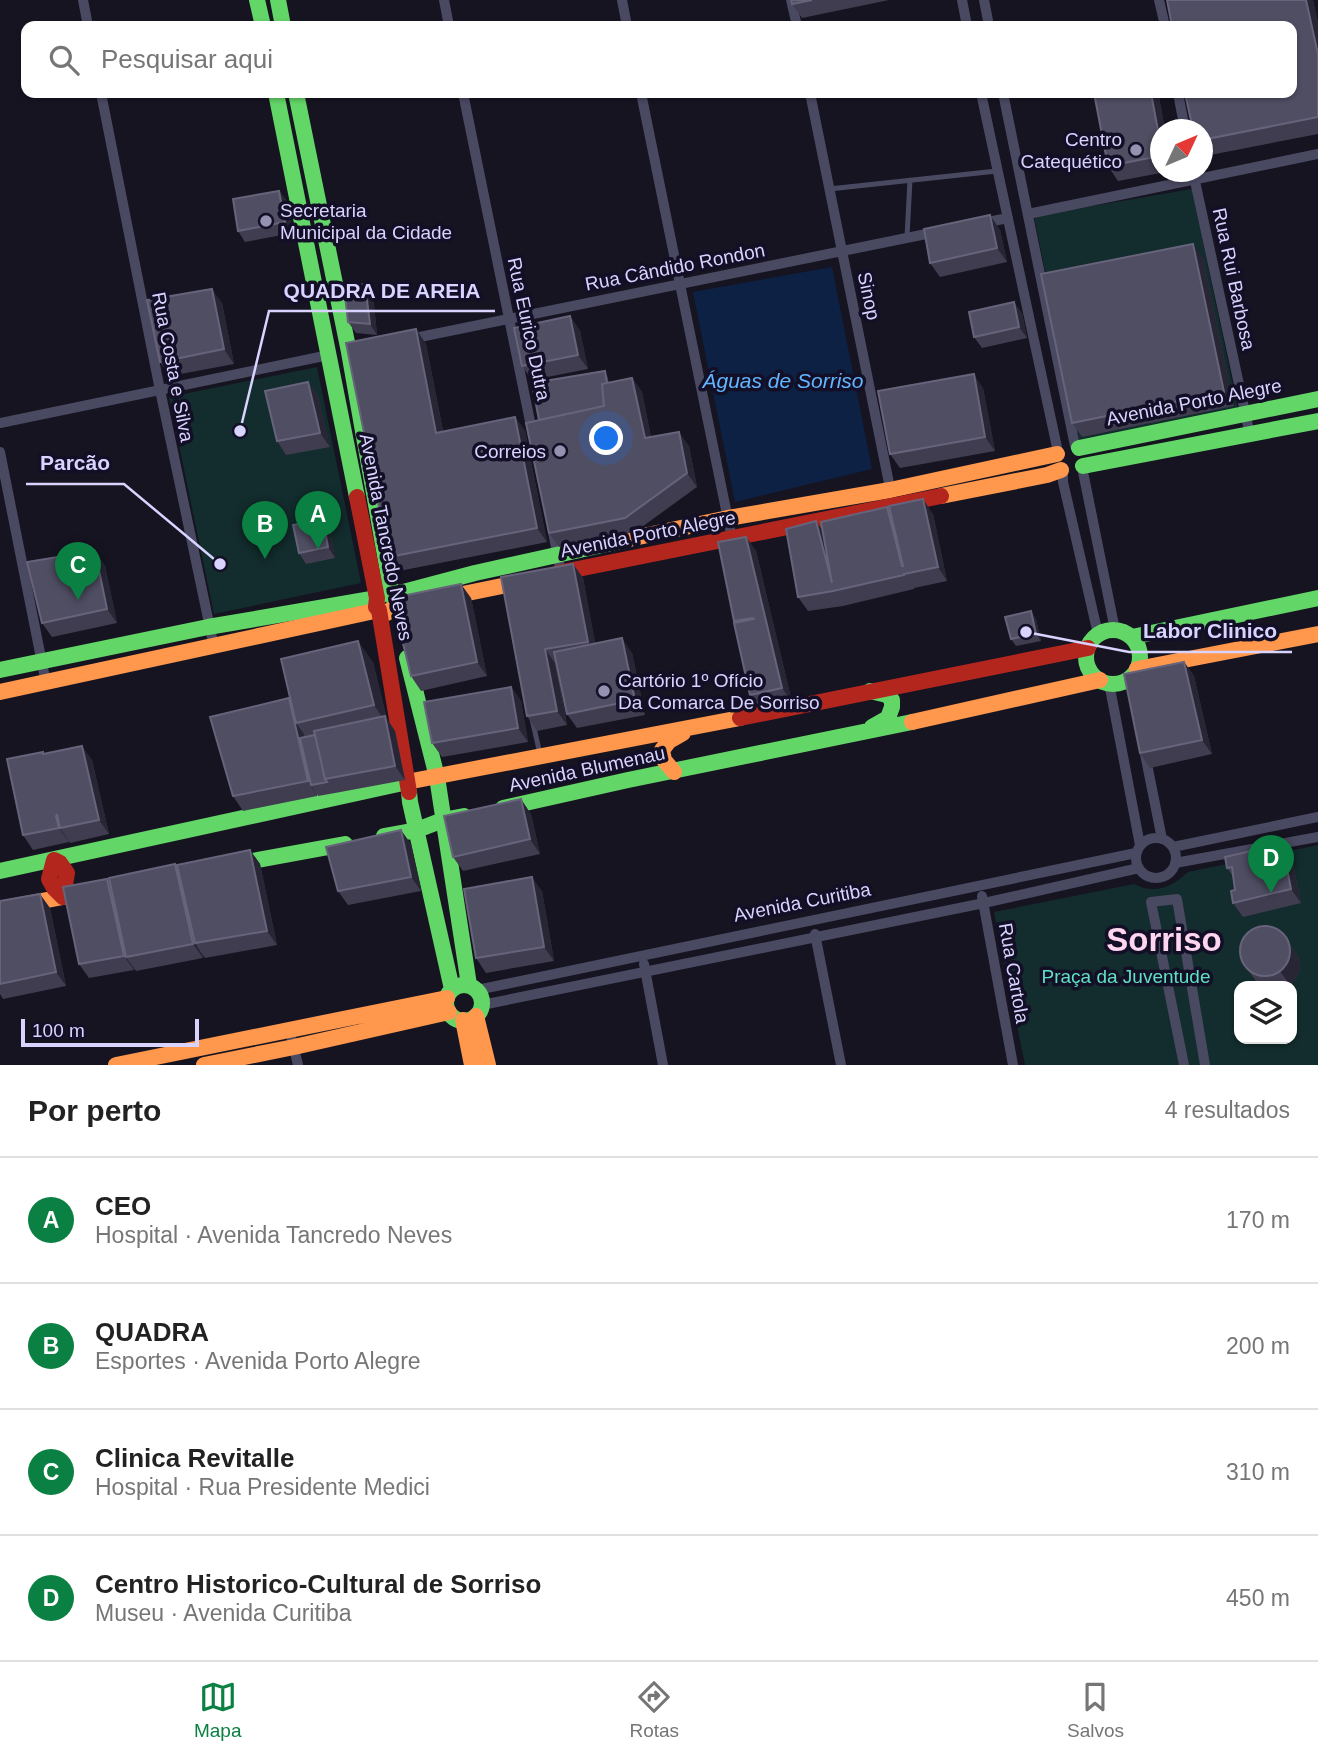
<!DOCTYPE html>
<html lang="pt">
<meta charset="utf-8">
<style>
:root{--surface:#fff;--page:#f2f2f2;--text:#222;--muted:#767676;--line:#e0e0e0;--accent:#0b8043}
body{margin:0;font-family:Helvetica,sans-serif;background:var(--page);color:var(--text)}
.controls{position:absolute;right:21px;bottom:21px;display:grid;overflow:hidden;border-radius:14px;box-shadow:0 2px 5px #0004}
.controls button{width:63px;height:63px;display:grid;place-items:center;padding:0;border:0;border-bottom:2px solid var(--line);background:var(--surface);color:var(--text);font:35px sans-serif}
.compass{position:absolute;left:1150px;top:119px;width:63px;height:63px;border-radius:50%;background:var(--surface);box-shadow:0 2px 5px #0004;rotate:46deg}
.scale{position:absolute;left:21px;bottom:18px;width:178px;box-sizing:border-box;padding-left:7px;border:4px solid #d9d4ff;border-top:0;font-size:19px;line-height:24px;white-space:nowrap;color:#d9d4ff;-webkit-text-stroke:5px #130f26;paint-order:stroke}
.you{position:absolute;left:607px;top:439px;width:24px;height:24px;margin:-18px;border:5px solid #fff;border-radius:50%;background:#1a73e8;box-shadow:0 0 0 10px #1a73e833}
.badge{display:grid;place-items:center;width:46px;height:46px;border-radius:50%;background:var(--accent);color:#fff;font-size:23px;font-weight:700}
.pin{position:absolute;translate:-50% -58px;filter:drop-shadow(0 2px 4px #0008)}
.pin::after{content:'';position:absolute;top:37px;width:24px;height:21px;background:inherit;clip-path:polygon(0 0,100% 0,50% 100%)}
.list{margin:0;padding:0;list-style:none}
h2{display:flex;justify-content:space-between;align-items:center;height:91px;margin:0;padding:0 28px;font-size:30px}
h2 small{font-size:23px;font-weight:400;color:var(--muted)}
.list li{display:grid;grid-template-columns:46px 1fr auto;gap:21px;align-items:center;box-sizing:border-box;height:126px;padding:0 28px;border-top:2px solid var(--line)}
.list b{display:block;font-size:26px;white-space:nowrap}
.list p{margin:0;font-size:23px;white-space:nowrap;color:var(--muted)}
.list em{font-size:23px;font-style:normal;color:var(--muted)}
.icon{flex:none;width:38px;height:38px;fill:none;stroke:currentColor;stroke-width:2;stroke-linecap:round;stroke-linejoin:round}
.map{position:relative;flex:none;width:1318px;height:1065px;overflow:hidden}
.search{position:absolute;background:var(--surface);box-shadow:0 2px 5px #0004;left:21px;right:21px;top:21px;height:77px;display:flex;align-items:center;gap:18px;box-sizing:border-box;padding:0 24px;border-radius:14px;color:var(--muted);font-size:26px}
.sheet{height:595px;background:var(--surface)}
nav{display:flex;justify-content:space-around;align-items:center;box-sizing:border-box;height:98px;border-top:2px solid var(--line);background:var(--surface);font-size:19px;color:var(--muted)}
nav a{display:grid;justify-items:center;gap:4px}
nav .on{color:var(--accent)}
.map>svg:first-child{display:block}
.green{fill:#132c2d;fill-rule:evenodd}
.water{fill:#0d2144}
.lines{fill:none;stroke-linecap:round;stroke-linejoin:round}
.lane{stroke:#4a4962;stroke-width:5}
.street{stroke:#4a4962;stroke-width:10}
.fast{stroke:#63d668;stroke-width:16}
.slow{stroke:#ff974d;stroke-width:16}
.jam{stroke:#b3261e;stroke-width:16}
.wall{fill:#403d50}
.shaded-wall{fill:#282635}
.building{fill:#504e63;stroke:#66637b;stroke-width:2}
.poi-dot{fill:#9591b1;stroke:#130f26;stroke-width:2.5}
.labels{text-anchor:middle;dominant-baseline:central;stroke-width:7;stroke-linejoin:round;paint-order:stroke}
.poi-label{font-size:19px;fill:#d9d4ff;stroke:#130f26;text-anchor:end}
.street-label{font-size:19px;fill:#d9d4ff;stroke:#130f26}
.park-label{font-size:19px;fill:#5fe0c0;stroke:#130f26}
.water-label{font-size:21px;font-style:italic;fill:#62b6ff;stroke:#130f26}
.town-label{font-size:33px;font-weight:bold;fill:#ffd6f0;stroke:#130f26}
.leader{fill:none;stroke:#d9d4ff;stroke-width:2.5}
.callout-dot{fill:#d9d4ff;stroke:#130f26;stroke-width:2.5}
.callout-label{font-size:21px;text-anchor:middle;font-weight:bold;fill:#d9d4ff;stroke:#130f26;stroke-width:7;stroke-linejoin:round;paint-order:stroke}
</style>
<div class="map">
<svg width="1318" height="1065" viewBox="0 0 1318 1065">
<rect width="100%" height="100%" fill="#161421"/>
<path class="green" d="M1192,189L1238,410L1079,441L1034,216Z
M317,367L361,583L214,614L169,397Z
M1318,845V1065H1025L994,912L1134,884C1156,895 1171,887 1188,872ZM1239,986H1292V1039H1239Z"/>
<path class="water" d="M832,267L872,469L735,502L693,292Z"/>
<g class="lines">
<path class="lane" d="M829,189L997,171
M907,237L910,180
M532,719L540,754"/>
<path class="street" d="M83,0L88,26
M444,0L449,26
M622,0L627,26
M791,0L797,26
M962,0L967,26
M984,0L989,26
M1159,0L1165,26
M101,93L160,390L214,647
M463,93L533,436
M641,93L732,539
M810,93L891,493
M981,93L1058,452
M1003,93L1075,446
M1178,93L1185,130
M1193,172L1250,435
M1028,214L1318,154
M983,223L1008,218
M410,339L936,232
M0,423L329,355
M0,452L46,683
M1082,467L1115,630
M1063,471V482L1098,634
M552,527L561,573
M1109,683L1140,845
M1144,749L1162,839
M1136 858a20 20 0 1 1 40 0a20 20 0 1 1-40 0Z
M1173,847L1318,817
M1175,863L1318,837
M982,896L1013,1065
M815,934L841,1065
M644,964L663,1065
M477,990L1136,853
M482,1005L984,903L1139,868
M292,1040L298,1065
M1184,1065L1151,902L1177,899L1205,1065"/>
<path class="fast" d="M257,0L263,26
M278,0L283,26
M276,93L357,497
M296,93L349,352L392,595L395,602
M1079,448L1318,399
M1083,466L1318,421
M1086 657a27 27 0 1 1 54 0a27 27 0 1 1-54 0Z
M1132,637L1318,598
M407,658L437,777L469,985
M0,670L208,627L377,598L384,593L392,595L475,573L629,539
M870,691L887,695L892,700V707L888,718L872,727
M409,792L410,802L452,989
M503,808L628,780L912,722
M384,836L417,830L443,820L464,816
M236,864L345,844
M0,871L412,781
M446 1003a18 18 0 1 1 36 0a18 18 0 1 1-36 0Z"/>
<path class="slow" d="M941,496L1047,475L1061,470
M629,539L728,518L890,490L1057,454
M448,597L522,582
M1137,669L1318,634
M0,692L379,610L387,613L394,607L413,604
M912,722L1100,680
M674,772L664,760L662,750L669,741L683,733
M412,781L740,718
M0,909L84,893
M476,1016L488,1065
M463,1020L472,1065
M116,1065L447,998
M204,1065L294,1047L449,1012"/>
<path class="jam" d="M357,497L377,598L376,607L379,610L409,792
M558,573L941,496
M740,718L1088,648
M54,860L60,863L67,873L63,897L54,888L49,879Z"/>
</g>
<path class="wall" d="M791,0H889L802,18L792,4Z
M1167,0H1313L1318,23V134L1205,156L1202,152V130Z
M1096,93H1156L1159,97L1165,130H1160V172H1166L1118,181L1108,166Z
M279,191L287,201L293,233L245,242L238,231Z
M990,215L1000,230L1007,262L940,277L930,263Z
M1203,258L1234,406L1082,437L1072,423Z
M373,294L377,335L356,333L348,322Z
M222,303L234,364L170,376L160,362Z
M1022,313L1027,338L982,348L974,337Z
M570,316L580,331L588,369L532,380L522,366Z
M416,329L426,344L443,431L515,417L525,431L547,542L399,571L389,557Z
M607,375L609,383L632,378L642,392L651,437L689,446L697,487L635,532L559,547L549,533Z
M308,382L318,396L330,447L286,455L277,441Z
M983,388L995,451L900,468L890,454Z
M891,513L933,514L947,581L914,588V589L843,606L808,611L798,597L823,530Z
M330,531L335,558L306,564L299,553Z
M746,537L756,551L792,702L760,709L750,695L734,621Z
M95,551L105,566L117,623L52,637L42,623Z
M573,564L583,578L595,644L632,653L645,715L577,728L567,714L556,663L567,725L537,731L527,716L501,577Z
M471,598L487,676L421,691L411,676Z
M1036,619L1041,641L1016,646L1011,639Z
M373,662L387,719L395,731L405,780L335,793L318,796L317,794V796L243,811L233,796L291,701Z
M1184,662L1194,676L1212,754L1150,768L1140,753Z
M511,687L521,701L528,742L442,757L432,743Z
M44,754L92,760L109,834L70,843L68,840L69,842L33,850L23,835Z
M531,814L540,854L463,871L453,857Z
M411,844L421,891L348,905L338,891Z
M250,850L260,864L277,945L205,958L202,954L203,958L136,971L133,967L134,970L89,978L79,964L107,879L110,882L178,868Z
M1292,859L1301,903L1243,917L1233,903L1235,890L1234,878L1227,868Z
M542,891L554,961L486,973L476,958Z
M0,901L50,908L66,986L3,999L0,994Z
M1284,935L1298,956L1300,964L1299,972L1296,979L1288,986H1263L1258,984L1243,963Z"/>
<path class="shaded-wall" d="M1306,0H1313L1318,23V54Z
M1151,93H1156L1159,97L1165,130H1160V141Z
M279,191L287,201L293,233L285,222Z
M990,215L1000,230L1007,262L997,248Z
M1193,244L1203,258L1234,406L1224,392Z
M365,284L373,294L377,335L370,324Z
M212,289L222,303L234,364L224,349Z
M1014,302L1022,313L1027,338L1019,327Z
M570,316L580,331L588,369L578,355Z
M416,329L426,344L446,447L436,433Z
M974,374L983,388L995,451L985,437Z
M632,378L642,392L654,453L645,438Z
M308,382L318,396L330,447L320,433Z
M515,417L525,431L547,542L537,528Z
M679,432L689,446L697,487L687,473Z
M923,499L933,514L947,581L938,567Z
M887,507L897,521L910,572L902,566Z
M323,520L330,531L335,558L328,547Z
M816,521L826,535L832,583Z
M746,537L756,551L792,702L782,688Z
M95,551L105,566L117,623L107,609Z
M573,564L583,578L598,656L588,642Z
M461,584L471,598L487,676L477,662Z
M1031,611L1036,619L1041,641L1036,634Z
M622,638L632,653L645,715L635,700Z
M358,641L373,662L387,719L395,731L405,780L395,766L386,723L374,705Z
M545,649L555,663L567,725L557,711Z
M1184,662L1194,676L1212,754L1202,740Z
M511,687L521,701L528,742L518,728Z
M289,698L299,712L296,723L304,734L315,784L311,785L317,796L308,781Z
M82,746L92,760L109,834L99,820Z
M521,799L531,814L540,854L530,839Z
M56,816L64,827L60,828L68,840L69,842L59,828Z
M401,830L411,844L421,891L411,877Z
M1282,844L1292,859L1301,903L1291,889Z
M250,850L260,864L277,945L267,931Z
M175,864L185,878L195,943L202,954L203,958L193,944Z
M532,877L542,891L554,961L544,947Z
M107,879L117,893L126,957L133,967L134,970L124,956Z
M40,894L50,908L66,986L56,972Z
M1284,935L1298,956L1300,964L1299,972L1296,979L1290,985L1280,971Z"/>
<path class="building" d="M791,0H812L792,4Z
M1167,0H1306L1318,54V117L1202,140V130H1193L1185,93H1292V26H1172Z
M1094,93H1151L1160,141V156L1108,166Z
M279,191L285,222L238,231L233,199Z
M990,215L997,248L930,263L924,229Z
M1193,244L1224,392L1072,423L1041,274Z
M365,284L370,324L348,322L344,286Z
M212,289L224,349L160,362L147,300Z
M1014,302L1019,327L974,337L969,312Z
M570,316L578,355L522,366L514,328Z
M416,329L436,433L515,417L537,528L389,557L346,343Z
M605,371L607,383L602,384L604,406L539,420L532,383Z
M974,374L985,437L890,454L878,391Z
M632,378L645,438L679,432L687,473L625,518L549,533L526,423L604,406L602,384Z
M308,382L320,433L277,441L265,391Z
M923,499L938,567L904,574V575L833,591L798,597L786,529L816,521L832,583L821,522L887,507L902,566H903L889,506Z
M323,520L328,547L299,553L293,525Z
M746,537L782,688L750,695L734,623L754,619L753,618L734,621L718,542Z
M95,551L107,609L42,623L27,562Z
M573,564L588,642L545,649L557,711L527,716L501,577Z
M461,584L477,662L411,676L392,598Z
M1031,611L1036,634L1011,639L1005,617Z
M622,638L635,700L567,714L554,652Z
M358,641L374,705L296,723L281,659Z
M1184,662L1202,740L1140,753L1124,674Z
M511,687L518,728L432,743L424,702Z
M289,698L308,781L233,796L210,717Z
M385,716L395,766L325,779L314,731Z
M315,735L325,779L327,782L311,785L300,738Z
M82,746L99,820L60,828L57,815L56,816L59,828L23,835L7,759L43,752V754Z
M521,799L530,839L453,857L444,816Z
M401,830L411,877L338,891L326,847Z
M1282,844L1291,889L1233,903L1231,891L1235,890L1232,867L1227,868L1225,857Z
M250,850L267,931L195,943L177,865Z
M175,864L193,944L126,957L109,878Z
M532,877L544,947L476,958L464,889Z
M107,879L124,956L79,964L63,887Z
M40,894L56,972L0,984V901Z
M1240 951a25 25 0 1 1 50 0a25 25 0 1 1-50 0Z"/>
<g class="poi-dot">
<circle cx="1136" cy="150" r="7"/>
<circle cx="266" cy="221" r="7"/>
<circle cx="560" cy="451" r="7"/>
<circle cx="604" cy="691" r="7"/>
</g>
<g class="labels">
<g class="poi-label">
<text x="1122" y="139">Centro<tspan x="1122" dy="22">Catequético</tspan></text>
<text x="280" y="210" text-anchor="start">Secretaria<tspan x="280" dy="22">Municipal da Cidade</tspan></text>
<text x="546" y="451">Correios</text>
<text x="618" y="680" text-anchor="start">Cartório 1º Ofício<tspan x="618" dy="22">Da Comarca De Sorriso</tspan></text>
</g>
<g class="street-label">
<text transform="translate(675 267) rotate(-11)">Rua Cândido Rondon</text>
<text transform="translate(1234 279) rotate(78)">Rua Rui Barbosa</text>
<text transform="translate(869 296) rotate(78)">Sinop</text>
<text transform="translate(529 329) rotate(78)">Rua Eurico Dutra</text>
<text transform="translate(173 367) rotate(79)">Rua Costa e Silva</text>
<text transform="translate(1194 402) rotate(-11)">Avenida Porto Alegre</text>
<text transform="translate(648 534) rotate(-11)">Avenida Porto Alegre</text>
<text transform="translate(386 537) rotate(79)">Avenida Tancredo Neves</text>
<text transform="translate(587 769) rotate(-12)">Avenida Blumenau</text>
<text transform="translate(802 902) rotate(-11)">Avenida Curitiba</text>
<text transform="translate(1014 973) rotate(80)">Rua Cartola</text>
</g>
<g class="park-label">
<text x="1126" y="976">Praça da Juventude</text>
</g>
<g class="water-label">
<text x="783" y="380">Águas de Sorriso</text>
</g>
<g class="town-label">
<text x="1164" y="939">Sorriso</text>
</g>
</g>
<path class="leader" d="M240 431L269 311H495M220 564L124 484H26M1026 632L1129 652H1292"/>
<g class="callout-dot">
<circle cx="240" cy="431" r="7"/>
<circle cx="220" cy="564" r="7"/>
<circle cx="1026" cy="632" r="7"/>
</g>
<g class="callout-label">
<text x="382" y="298">QUADRA DE AREIA</text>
<text x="75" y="470">Parcão</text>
<text x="1210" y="638">Labor Clinico</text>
</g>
</svg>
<div class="controls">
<button><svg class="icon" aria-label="layers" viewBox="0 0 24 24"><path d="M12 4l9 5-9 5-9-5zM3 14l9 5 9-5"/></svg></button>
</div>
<svg class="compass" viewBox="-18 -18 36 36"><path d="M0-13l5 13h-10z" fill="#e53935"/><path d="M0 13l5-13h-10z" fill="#767676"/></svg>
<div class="scale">100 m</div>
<div class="you"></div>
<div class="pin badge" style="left:318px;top:549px">A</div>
<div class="pin badge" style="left:265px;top:559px">B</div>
<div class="pin badge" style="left:78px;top:600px">C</div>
<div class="pin badge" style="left:1271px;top:893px">D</div>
<div class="search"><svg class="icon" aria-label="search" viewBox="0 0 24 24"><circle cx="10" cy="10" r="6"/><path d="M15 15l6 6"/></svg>Pesquisar aqui</div>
</div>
<section class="sheet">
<h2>Por perto<small>4 resultados</small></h2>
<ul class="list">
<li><span class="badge">A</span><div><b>CEO</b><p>Hospital · Avenida Tancredo Neves</p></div><em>170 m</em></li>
<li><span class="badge">B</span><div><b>QUADRA</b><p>Esportes · Avenida Porto Alegre</p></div><em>200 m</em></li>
<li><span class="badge">C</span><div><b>Clinica Revitalle</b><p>Hospital · Rua Presidente Medici</p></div><em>310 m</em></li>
<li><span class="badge">D</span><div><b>Centro Historico-Cultural de Sorriso</b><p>Museu · Avenida Curitiba</p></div><em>450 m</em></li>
</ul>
</section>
<nav>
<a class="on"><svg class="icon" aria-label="map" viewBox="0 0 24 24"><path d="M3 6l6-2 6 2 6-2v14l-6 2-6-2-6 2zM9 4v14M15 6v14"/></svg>Mapa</a>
<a><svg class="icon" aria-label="directions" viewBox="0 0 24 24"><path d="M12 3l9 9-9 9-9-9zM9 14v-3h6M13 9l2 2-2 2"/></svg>Rotas</a>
<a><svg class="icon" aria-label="saved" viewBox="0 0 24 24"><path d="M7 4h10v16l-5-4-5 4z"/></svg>Salvos</a>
</nav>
